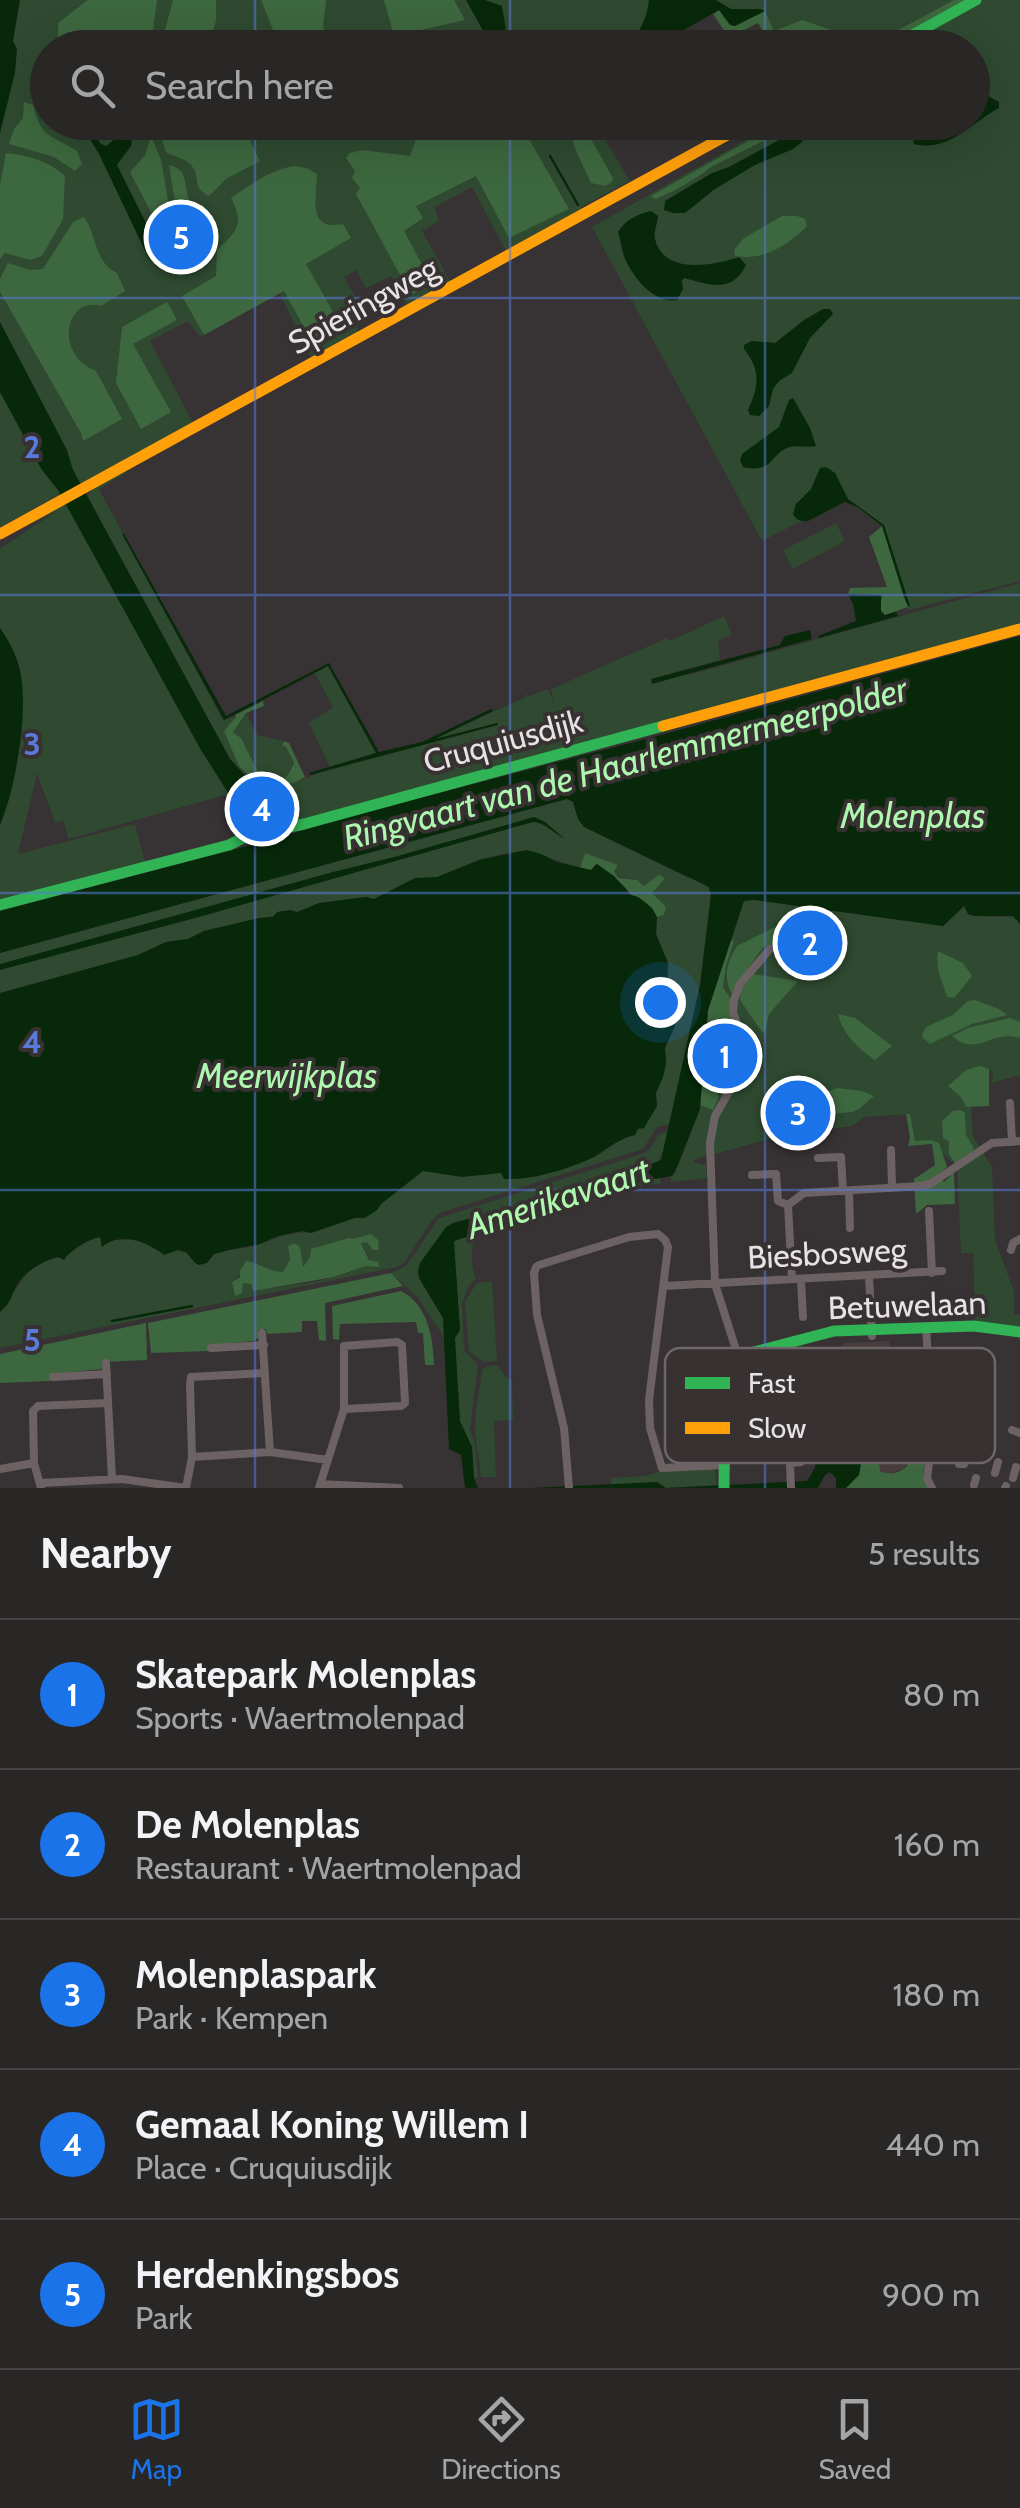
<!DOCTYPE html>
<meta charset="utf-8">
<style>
:root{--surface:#292626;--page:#312e2e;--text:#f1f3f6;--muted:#a5a5a7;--line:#454343;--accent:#1a73e8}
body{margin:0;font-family:Cabin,sans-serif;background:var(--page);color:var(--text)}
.you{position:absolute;left:660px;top:1002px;width:35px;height:35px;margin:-25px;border:8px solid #fff;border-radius:50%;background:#1a73e8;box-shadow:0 0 0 15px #1a73e833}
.badge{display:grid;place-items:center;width:65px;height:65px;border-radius:50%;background:var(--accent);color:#fff;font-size:32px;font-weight:700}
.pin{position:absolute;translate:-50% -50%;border:5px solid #fff;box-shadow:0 2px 10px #0006}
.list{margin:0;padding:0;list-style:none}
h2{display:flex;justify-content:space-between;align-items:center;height:130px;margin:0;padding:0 40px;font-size:42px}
h2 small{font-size:32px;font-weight:400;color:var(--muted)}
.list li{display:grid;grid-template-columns:65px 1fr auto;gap:30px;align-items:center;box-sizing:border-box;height:150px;padding:0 40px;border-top:2px solid var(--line)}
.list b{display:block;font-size:38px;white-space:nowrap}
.list p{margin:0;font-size:32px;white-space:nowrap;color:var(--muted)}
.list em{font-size:32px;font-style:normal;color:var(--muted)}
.icon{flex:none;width:55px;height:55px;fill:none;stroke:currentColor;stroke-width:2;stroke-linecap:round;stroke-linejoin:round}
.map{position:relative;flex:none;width:1020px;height:1488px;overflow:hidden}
.search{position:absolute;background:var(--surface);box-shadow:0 10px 40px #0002;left:30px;right:30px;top:30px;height:110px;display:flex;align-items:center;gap:25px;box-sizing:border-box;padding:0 35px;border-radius:55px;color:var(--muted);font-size:38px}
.sheet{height:880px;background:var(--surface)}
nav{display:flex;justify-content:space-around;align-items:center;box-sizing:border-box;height:140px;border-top:2px solid var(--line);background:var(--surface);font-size:28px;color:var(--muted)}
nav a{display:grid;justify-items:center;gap:5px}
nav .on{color:var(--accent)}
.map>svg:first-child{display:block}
.built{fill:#483c3d}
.green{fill:#2f4a30;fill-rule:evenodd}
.forest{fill:#3d673e}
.water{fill:#07290a}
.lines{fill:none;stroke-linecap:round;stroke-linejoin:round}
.stream{stroke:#07290a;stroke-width:2.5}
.street{stroke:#6d6263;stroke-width:8}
.fast{stroke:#30b455;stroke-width:11}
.slow{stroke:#ff9f0a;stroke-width:11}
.grid{fill:none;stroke:#5a7adb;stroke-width:2.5;stroke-opacity:0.55}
.labels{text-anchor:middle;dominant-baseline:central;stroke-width:8;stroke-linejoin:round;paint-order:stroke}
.street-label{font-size:32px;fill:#e7e2e3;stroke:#383132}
.water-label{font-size:35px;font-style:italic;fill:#aef7af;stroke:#383132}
.key{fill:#383132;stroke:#6d6667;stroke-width:2.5}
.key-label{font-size:28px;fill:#e7e2e3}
.grid-label{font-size:32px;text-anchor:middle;font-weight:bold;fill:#5a7adb;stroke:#383132;stroke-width:8;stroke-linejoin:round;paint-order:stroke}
</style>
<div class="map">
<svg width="1020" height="1488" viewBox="0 0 1020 1488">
<rect width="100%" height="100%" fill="#373233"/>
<path class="built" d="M889,1341L890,1356L913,1355L914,1371H919L920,1385H915L916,1403L905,1404L904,1426L911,1443L909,1459L904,1469L887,1474L878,1468L877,1448L871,1429L836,1413L832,1354L845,1343Z"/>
<path class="green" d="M19,0H467L493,47L48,48V122L595,123L630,181L581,207L582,211L506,251L472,187L435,207L439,221L422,231L450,281L407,305L391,276L366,288L356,270L344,277L368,320L356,327L358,332L311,358L279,292L203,332L204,335L200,337L188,321L150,341L193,423L0,527V130Z
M469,0H1020V581L909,610L882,526L845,499L762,541L592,227L776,123L972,122V48L777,47L758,14L733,17L717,6L648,47H495Z
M126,469V473L99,489L223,720L236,717L225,731L239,766L262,789L294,783L332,768L498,724L436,740L435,738L524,698L527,694L529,696L548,689L554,704L551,689L667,638L670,641L724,616L732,634L718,641L720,660L651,679L692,674L1020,583V626L237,838L231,813L254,807L258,816L279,810L292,813L286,795L262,789L252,795L256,787L230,759L87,495L91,492L90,489Z
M65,502L201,750L229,794L68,839L64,821L55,823L37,773L18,854L135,824L145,862L0,900V825L9,800L23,704L18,663L0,628V549L58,510L32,524L30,521Z
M836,523L845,541L793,569L783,550Z
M325,666H328L376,753L330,767L309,723L333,707L314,672Z
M246,713L257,735L284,741L282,745L286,747L294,763C285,783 283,781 262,780L241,738L233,732Z
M567,799L573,802L579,820L584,827L684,876L700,880L711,890L700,985L670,1124L657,1127L643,1149L439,1213L433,1219L404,1263L397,1267L0,1348V1312L27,1273L42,1262L67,1255L89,1240L101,1236C114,1243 128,1238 142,1240C165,1244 187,1253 207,1263C212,1257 211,1256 219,1253C229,1249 240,1249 250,1247C271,1242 289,1230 311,1233L377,1210L380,1204L423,1171L462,1176L487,1173H501L516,1177H536L594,1157L622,1138L635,1135L663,1077L666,1063L665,1048L675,1026L672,996L666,989L668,963L656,934L657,917L664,915C657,905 649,886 637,881C627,876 624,882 614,872L618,866L585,853L580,868L527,850L501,854L479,860L437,877L415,879L374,899L366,897L319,903L297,913L259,918L204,931L188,939L166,942L138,955L0,993V953ZM371,1235L367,1242H361L370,1260C351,1281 282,1286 253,1290L251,1284L232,1282L254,1262L273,1272H283L290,1259L302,1268L310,1257Z
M748,899L943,926L965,906L968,914L987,917H1016L1020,925V1075L992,1083L993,1070H988L971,1107L973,1136L992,1167L995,1239L1014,1292V1314L1020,1315V1327L1008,1325L1006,1327L975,1320L973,1253H961L957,1166L930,1143L913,1142L910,1114L864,1117L852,1126L784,1135L693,1160L696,1163L706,1165L707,1178L671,1182L670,1176L679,1164L698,1114L708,1010L743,903Z
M668,1132L664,1149L658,1162L510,1208L466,1219L418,1271L419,1278L443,1318L444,1337L418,1298L391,1273L406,1266L439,1218L642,1154L649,1150L659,1134Z
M660,1177L661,1184L625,1188L616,1196L574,1205L557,1216L524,1226L494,1227L631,1183Z
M479,1232C470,1242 470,1266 476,1279L468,1287L462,1303L464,1350L478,1365L470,1429L475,1444L478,1477L474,1478L472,1447L460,1422L454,1338L460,1330L454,1253V1241Z
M492,1281L497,1361L484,1362L469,1352L465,1301L477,1283Z
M497,1365L508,1379L512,1380L513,1420L494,1421L496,1477H481C480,1462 475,1443 475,1428C475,1409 480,1389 482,1370L489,1366Z
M715,1469L716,1485L665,1488L657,1482L611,1485V1478L644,1476L667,1470Z"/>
<path class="forest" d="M88,0H157L153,31L130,47H58V23Z
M173,0H216V21L213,30L218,40L214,47H182L175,41H162Z
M261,0H326C325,22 317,30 335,47H280Z
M384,0H454L465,20L394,36Z
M954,0H967L880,47H772L758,23L729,38L713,14L719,10L730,24L734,26L765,11L774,31L802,20L872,44Z
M24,102L33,105C42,140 51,134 77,151L82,164L75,171L54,157L9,144L14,129L23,118Z
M165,123H246L253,134L248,136L260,161L226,179L209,196C190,186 202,177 191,165C185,158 174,157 166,152L158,127Z
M422,123H520L569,209L509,238L476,176L416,206L423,218L404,231L432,283L411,295L356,194L360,188L352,178L355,171L346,158L349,153L362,150L410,156Z
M567,123H582L613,178L612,182L605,186L591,183L576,151Z
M780,123H799L711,167C698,178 671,193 655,199L651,196Z
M151,136L161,159L169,207L166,220L160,230L130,172L145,155Z
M6,153C26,155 50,161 65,176L63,219L42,256L30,260L5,253L0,259V185Z
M169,165C196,171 177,197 200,215L195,235L197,254L178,265L165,240L176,209Z
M294,166L307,168L317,174C317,196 306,232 343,224L351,238L306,264L342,328L313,344L284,291L204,335L182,296L216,276L217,250C237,231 245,225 231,198C251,184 270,170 294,166Z
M782,216H797L805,219L807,226C788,245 764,261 735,256L734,250L744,238Z
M84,217C97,235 94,262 117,273L125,291L101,306C65,296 54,355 96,371L122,419L83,441L81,433L0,292V279L8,263L30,270L43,269L73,222Z
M167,302L177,320L133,344L171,412L141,429L116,383L122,327Z
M882,526L908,607L885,615L880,609L882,595L848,594L850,588L887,587L869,537Z
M263,701L264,706L246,713L233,732L241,738L262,780C283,781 285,783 294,763L286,747L282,745L284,741L289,743L305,777L294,783L262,789L239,766L224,731L236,717L235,715Z
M585,853L618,865L614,872L619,878L637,880L644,886L659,875L665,878L652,893L666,907L664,915L657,917C651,906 643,898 631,895L624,886L596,864L591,870L580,868Z
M797,922L790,937L791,945L778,944L763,947L736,986L733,995C722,979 727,962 737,946L773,928Z
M731,940L734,941L726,965L723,987L732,1001L742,1051L741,1056L735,1047L720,1044L718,1039L723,1027L720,1022L715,1023C709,1042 712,1061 705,1079L719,1096L713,1110L700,1105L708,1010Z
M938,951L963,963L972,976L954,998L947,997C942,978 935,971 938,951Z
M753,974L798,981L769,1014L765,1033L762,1032L740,1000L741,990Z
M975,1000L999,1009L1007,1015L972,1024L930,1044L923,1038L922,1034L926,1027L953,1015L968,1001Z
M838,1014L855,1018L892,1046L875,1060C859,1049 843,1035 838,1014Z
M1010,1018L1020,1022V1038C992,1029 977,1058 952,1036L968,1028Z
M980,1066L989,1069V1106L966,1107L961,1097L948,1086L966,1070Z
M837,1088L862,1091L874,1096L859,1109L852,1112L799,1117L800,1110C805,1107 811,1106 817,1102C825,1096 827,1091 837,1088Z
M961,1110L965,1113L966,1135L974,1148L973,1152L955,1163L949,1154V1141L943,1138L942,1121L953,1111Z
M906,1114H910L915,1141L931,1140L939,1143L947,1167L937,1175L944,1182L954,1172L955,1204L927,1205L916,1214L914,1179L935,1165L932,1144L908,1146L910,1138Z
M371,1234L378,1240L379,1250H373L367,1242L361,1243L369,1260L378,1262L380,1267L366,1266L334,1277L253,1291L251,1284L243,1283L242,1293L235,1296L232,1282L240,1277V1271L246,1261C260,1263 269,1272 283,1272L290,1259L288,1246L294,1243L300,1247L303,1267L310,1257L311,1249L349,1238L353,1239Z
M391,1273L403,1286L325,1303L326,1341L319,1340L317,1321H302V1332L267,1334L266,1329L258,1330V1338L253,1341L209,1345V1351L151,1353L148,1323Z
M401,1291C428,1305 433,1337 434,1365H425L423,1333H418L416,1322L340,1324L339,1340L333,1339L332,1306Z
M146,1323L147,1360L103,1362V1369L50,1374V1381L0,1383V1354Z
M929,1398L931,1428L923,1474L928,1488H846C859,1475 863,1459 857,1442L871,1429L877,1448L880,1471C889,1475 899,1474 907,1466L913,1436L923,1416L925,1402Z"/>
<path class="water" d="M0,0H20L13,41L17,49L15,73L0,133Z
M466,0H485L502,6L507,36L514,47H492Z
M649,0H716L731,9H760L765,11L735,26L730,25L719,10L654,47H627C639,33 647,19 649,0Z
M973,88L999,102V108C971,123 948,153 914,144L913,140L928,123L972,122Z
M59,123H87L101,144L106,146L135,123H141L133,131L131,146L117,165L160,251L155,263L149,259L99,154L88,136Z
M801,128L806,132L802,142L793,149L755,165L715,189L685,213H673L664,210L665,201L712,173L729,167Z
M651,211L658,216C658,223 653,232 655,239C664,276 715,265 739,257L746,265C732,295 707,284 684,278L682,281L683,289L677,300C656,304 636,281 627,263C622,254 621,242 618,232C625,220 638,214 651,211Z
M823,309H830L833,314L810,338L792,373L779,381L773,389L769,406L759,416L750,415L748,410C759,386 761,370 744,349V345L752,341L775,343L804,320Z
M0,322L67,450L73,470L230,759L257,788L252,795L236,798L229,794L201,750L58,490L42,470L0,392Z
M793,398L810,428L816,446C807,448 798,445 790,447C769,453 775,474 743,467L740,460L742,454L779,427L789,400Z
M826,467L835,473L848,499L884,525L910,606H908L904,597L882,526L857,507L845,502L808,521C801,522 796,520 793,514L796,504L811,489L820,468Z
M122,534H124L226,716L329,663L379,752L422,742L491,709L493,711L435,739L497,723L498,725L310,775L309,773L376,753L328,666L224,720Z
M848,594L881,595V612L885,615L896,612L898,616L819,638L818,636L856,621L853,604Z
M0,628C7,638 14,650 18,663C31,703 16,787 0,825Z
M810,630L812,639L652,684L651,679L780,645L785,636Z
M1020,636V924L1013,916H974L968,914L964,906L943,926L755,900L744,901L708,1010L700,1109L675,1172L672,1176L631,1183L454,1241L460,1330L455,1338L460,1421L472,1447L474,1478L478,1488H465L461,1455L449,1449L443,1318L419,1278L418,1271L420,1263L446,1227L453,1223L510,1208L627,1173L661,1160L700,985L711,896L709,887L584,827L578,819L573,802L567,799L0,953V911L251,845V842L260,839L262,842L389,806L657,736Z
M534,817L545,822L565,839C555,834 544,822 533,822L199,917L0,970V964L333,872L398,856Z
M527,850L541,854L557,862L591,870L597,864L614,876L631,895L638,897L652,908L657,917L656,934L668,963L667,989L672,996L677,1008L675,1026L665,1048L666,1063L663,1077L656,1093L657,1106L644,1128L638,1129L635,1135C617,1139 607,1150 592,1158C566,1170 532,1180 504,1179L501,1173L462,1177L423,1171L381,1204L377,1210L365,1218H355L311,1233L303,1231L278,1236L260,1244L229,1250L214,1254L207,1263L199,1265L195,1263L186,1252L178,1250L164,1255C147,1242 121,1231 102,1247L100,1237C87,1240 71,1249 64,1260L58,1257C43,1261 25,1271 17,1285C10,1298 12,1302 0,1312V993L138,955L166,942L188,939L204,931L259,918L273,917L277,912L290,910L297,912L319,903L366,897L374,899L415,878L437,877L479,860Z
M830,1433C860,1433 865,1448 859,1475L846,1488H836V1478L830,1472L825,1475L818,1488H531L657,1482L666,1488L807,1481L815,1468L818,1442Z"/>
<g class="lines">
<path class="stream" d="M550,156L578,205
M112,1321L192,1306"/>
<path class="street" d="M1010,1103L1012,1142
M891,1150L892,1188
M818,1158L841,1157L843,1191
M752,1175L776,1174L778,1201L788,1205
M849,1191L850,1228
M929,1211L932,1273
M1011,1250L1013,1243L1020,1239
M869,1276L872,1336
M792,1279L788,1205L804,1193L921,1186L930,1184L992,1143L1020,1141
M801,1279L803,1317
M664,1286L942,1271
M926,1327L933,1434L927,1478L932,1488
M262,1333L270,1452
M211,1348L264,1345
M106,1363L112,1479
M745,1364L739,1359L715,1284L710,1143L715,1116L740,1073L745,1054L742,1038L733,1012L734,1000L740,984L770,949L779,947L820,954
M968,1364L980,1363
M53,1377L107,1374
M954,1377H959
M969,1382L981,1381
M970,1395L982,1394
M954,1403L961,1402
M971,1413L983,1412
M971,1425H984
M1012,1430L1020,1433
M956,1439L963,1438
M972,1444L985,1443
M192,1457L270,1452L328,1460
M959,1464H964
M0,1469L34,1463
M995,1473L998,1462
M1013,1478L1016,1467
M40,1483L122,1479L186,1488
M320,1484L399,1488
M974,1485L976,1478
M41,1488L34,1463L33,1411L38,1406L108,1403
M186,1488L192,1457L190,1384L191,1377L265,1373
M319,1488L344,1409V1346L397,1342L402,1345L405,1403L401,1406L344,1409
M569,1488L564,1428L537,1315L534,1273L536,1267L539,1265L629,1237L658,1234L665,1240L668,1247L649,1400L650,1428L662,1468L725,1465
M791,1488L790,1463L801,1462
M1005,1488L1006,1486"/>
<path class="fast" d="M889,48L976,0
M0,905L229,845L247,836L304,824L663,726
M724,1488C724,1445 726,1401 739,1359L750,1353L834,1331L974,1326L1020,1332"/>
<path class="slow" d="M0,534L751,122
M663,726L1020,629"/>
</g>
<path class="grid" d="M255,0V48M510,0V48M765,0V48M255,122V1488M510,122V1488M765,122V1488M0,298H1020M0,595H1020M0,893H1020M0,1190H1020"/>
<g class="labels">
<g class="street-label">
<text transform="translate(363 305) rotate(-29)">Spieringweg</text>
<text transform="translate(503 741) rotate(-15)">Cruquiusdijk</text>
<text transform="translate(827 1253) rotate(-3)">Biesbosweg</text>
<text transform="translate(907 1305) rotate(-2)">Betuwelaan</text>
</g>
<g class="water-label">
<text transform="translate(625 763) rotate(-15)">Ringvaart van de Haarlemmermeerpolder</text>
<text x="913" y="815">Molenplas</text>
<text x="287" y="1075">Meerwijkplas</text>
<text transform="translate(558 1198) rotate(-18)">Amerikavaart</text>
</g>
</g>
<rect x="665" y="1348" width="330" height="115" rx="15" class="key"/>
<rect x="685" y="1377" width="45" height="12" fill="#30b455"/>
<rect x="685" y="1422" width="45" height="12" fill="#ff9f0a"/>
<g class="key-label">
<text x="748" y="1393">Fast</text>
<text x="748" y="1438">Slow</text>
</g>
<g class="grid-label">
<text x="32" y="458">2</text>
<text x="32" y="755">3</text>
<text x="32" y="1053">4</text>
<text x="32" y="1351">5</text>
</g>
</svg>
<div class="you"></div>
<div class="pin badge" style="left:725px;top:1056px">1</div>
<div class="pin badge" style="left:810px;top:943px">2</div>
<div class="pin badge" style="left:798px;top:1113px">3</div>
<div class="pin badge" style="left:262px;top:809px">4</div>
<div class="pin badge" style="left:181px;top:237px">5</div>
<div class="search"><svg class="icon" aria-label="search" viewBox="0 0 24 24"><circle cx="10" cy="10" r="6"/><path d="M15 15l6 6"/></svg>Search here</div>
</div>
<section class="sheet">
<h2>Nearby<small>5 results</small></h2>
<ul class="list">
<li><span class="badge">1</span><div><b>Skatepark Molenplas</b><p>Sports · Waertmolenpad</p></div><em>80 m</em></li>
<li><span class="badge">2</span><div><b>De Molenplas</b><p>Restaurant · Waertmolenpad</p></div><em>160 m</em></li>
<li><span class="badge">3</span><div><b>Molenplaspark</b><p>Park · Kempen</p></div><em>180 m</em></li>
<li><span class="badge">4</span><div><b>Gemaal Koning Willem I</b><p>Place · Cruquiusdijk</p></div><em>440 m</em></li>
<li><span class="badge">5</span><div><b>Herdenkingsbos</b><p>Park</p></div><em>900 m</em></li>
</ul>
</section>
<nav>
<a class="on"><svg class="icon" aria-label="map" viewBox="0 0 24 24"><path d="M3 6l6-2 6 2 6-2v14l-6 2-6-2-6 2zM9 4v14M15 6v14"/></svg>Map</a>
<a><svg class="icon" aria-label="directions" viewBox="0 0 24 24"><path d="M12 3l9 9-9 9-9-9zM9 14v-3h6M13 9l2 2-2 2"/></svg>Directions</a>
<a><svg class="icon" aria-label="saved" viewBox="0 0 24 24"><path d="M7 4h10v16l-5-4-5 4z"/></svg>Saved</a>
</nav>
